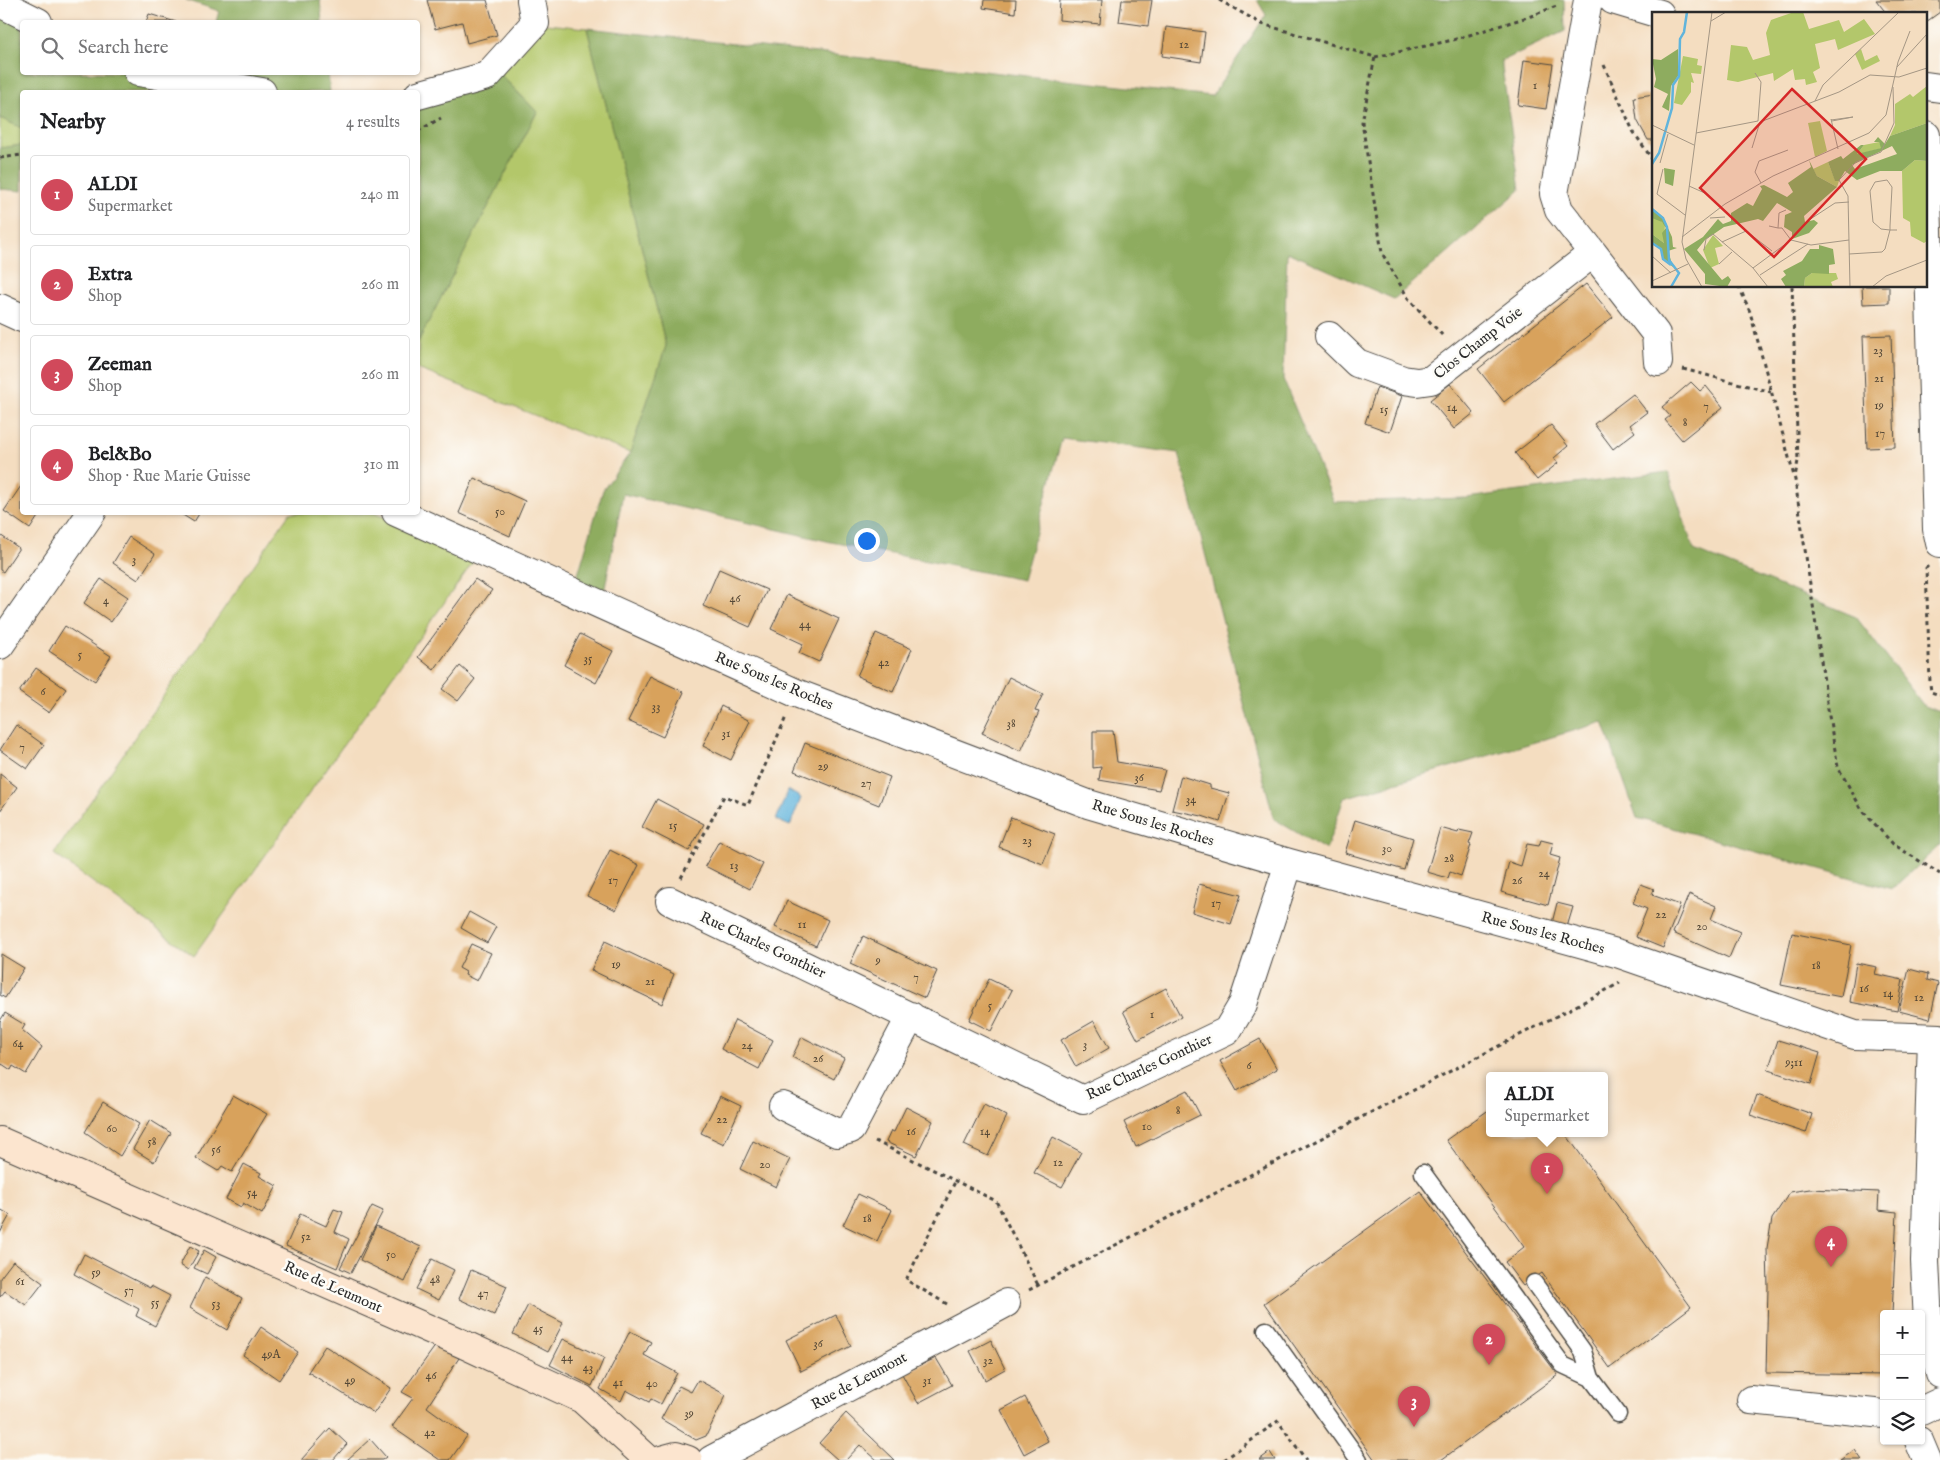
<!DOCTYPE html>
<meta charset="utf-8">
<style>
:root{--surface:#fff;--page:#f6f6f6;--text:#202124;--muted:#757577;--line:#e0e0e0;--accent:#d1495b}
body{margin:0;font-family:"IM FELL English",serif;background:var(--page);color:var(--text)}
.controls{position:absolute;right:15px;bottom:15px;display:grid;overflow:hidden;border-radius:5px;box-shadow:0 1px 4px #0004}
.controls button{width:45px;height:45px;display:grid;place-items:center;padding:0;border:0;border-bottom:1px solid var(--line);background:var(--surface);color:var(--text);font:25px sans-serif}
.you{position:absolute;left:866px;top:540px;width:18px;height:18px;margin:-12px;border:4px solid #fff;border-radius:50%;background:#1a73e8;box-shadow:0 0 0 8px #1a73e833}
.badge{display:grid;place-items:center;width:32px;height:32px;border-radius:50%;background:var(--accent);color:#fff;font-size:16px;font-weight:700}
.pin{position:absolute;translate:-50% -41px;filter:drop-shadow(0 1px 2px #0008)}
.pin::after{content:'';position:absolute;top:26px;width:18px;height:15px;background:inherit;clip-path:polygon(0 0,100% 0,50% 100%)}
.popup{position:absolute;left:1486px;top:1072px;width:122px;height:65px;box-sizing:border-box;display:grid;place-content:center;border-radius:5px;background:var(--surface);filter:drop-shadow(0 1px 4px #0005);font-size:16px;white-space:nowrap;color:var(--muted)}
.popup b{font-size:19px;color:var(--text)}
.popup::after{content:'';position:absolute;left:50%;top:100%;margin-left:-10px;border:10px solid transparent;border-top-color:var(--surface)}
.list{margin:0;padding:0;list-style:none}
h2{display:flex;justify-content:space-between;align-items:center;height:65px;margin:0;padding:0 20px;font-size:21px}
h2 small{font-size:16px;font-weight:400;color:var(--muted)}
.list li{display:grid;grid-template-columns:32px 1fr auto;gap:15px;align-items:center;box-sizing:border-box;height:80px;margin:0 10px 10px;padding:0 10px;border:1px solid var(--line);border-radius:5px}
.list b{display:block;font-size:19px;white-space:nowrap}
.list p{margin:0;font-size:16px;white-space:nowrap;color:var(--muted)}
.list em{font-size:16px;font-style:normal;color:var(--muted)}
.icon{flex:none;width:28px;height:28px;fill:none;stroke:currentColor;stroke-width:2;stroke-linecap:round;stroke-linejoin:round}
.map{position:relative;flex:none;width:1940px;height:1460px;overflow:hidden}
.search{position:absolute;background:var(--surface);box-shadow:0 1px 4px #0004;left:20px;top:20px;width:400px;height:55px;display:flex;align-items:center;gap:12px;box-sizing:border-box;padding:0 18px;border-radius:5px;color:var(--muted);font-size:19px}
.panel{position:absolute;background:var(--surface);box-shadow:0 1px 4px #0004;left:20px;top:90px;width:400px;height:425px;border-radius:5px}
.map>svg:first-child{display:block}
.green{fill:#b3c76b;stroke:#6f794b}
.forest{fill:#8eac5f;stroke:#5c6c45}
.water{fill:#60b4dc;stroke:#467084}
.building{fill:#d8a25b}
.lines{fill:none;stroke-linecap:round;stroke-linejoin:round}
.lane-casing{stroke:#494641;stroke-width:19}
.street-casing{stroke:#494641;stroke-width:30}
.secondary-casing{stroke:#494641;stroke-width:30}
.path{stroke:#494641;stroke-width:3;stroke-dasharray:4 4;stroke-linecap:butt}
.lane{stroke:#fff;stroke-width:16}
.street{stroke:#fff;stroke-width:28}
.secondary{stroke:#fce5cf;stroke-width:28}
.labels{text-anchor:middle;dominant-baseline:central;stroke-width:5;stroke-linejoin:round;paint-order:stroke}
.number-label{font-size:12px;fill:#564937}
.street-label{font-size:15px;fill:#2b2b2b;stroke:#fdfcf7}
.inset-river{fill:none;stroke:#60b4dc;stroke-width:2.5}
.inset-road{fill:none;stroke:#a49684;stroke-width:1}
.view{fill:#d62828;fill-opacity:0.15;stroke:#d62828;stroke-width:2.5}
.inset-edge{fill:none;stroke:#2b2b2b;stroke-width:2.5}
</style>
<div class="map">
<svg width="1940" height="1460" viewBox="0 0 1940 1460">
<rect width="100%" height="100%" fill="#fdfcf7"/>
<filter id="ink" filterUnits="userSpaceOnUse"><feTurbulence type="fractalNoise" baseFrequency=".02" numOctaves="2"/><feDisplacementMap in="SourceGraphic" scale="10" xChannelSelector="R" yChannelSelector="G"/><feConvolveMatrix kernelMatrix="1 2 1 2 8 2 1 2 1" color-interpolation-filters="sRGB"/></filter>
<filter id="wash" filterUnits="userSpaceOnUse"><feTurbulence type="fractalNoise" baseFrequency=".0096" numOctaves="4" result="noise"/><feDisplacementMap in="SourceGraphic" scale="20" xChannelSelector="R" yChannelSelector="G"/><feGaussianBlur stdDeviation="1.12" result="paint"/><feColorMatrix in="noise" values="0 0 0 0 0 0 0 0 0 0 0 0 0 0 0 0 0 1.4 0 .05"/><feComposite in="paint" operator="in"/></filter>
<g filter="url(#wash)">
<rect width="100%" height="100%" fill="#f4ddc0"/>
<path class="green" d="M535,23L587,28L666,346L630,453L418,369V342L537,112L494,68Z
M0,118L22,128V145L0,148Z
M290,513H374L478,555L194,956L54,854Z"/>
<path class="forest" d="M186,0H320L322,22H216L219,11Z
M1257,0H1564L1565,31L1501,61L1520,190L1394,299L1287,252L1283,379L1334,502L1466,498L1668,472L1694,550L1856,617L1924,706L1940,712V845L1892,889L1637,818L1603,722L1344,798L1326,850L1274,819L1179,453L1062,438L1023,580L831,542L623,494L603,598L574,588L603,490L630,453L666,346L587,28L1212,96L1266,15Z
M0,3L22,22V72L328,73L330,92H22V128L0,118Z
M494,68L537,112L418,342V95Z
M22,145V191L0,189V148Z"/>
<path class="water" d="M788,790L801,798L790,826L776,820Z"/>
<g id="blocks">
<path class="building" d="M427,0H487L497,35L467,43L462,22L435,29Z
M984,0H1016L1015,13L983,8Z
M1060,0H1102L1100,24L1059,20Z
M1122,0H1152L1148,26L1119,22Z
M1876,0H1940V12L1926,22V14H1887Z
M149,14L176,22H146Z
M1166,27L1205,32L1201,62L1162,56Z
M1524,60L1553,64L1546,109L1518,105Z
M1654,94V140H1648L1637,120L1634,97Z
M1586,284L1613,317L1504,402L1478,369Z
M1862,286H1889V303L1863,304Z
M1891,335L1895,447L1867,448L1863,336Z
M1691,382L1700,391L1706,386L1723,407L1682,440L1665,420L1670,416L1662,407Z
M1450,384L1474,413L1454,429L1430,400Z
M1377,387L1402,396L1390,432L1365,423Z
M1633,394L1647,412L1630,425L1635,432L1613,449L1594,424Z
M1551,425L1568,446L1554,458L1558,463L1537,480L1515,453Z
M474,478L525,501L510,536L459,513Z
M21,486L22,487V512H41L30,529L4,511Z
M178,512H200L194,522Z
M0,535L19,548L3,572L0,570Z
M129,537L155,554L138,580L113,563Z
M719,569L767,590L750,627L703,606Z
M101,579L128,597L111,622L84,603Z
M475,579L492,590L434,670L418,657Z
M787,595L839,619L819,662L799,653L803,644L771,629Z
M65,626L111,656L95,681L49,651Z
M876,633L912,649L893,692L857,676Z
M580,634L613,651L596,683L564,665Z
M460,666L475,679L458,701L442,689Z
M36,668L66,689L49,713L19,692Z
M650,676L684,692L663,737L628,721Z
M1009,677L1043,694L1035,711L1039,712L1021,751L982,733Z
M721,706L750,721L731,760L703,746Z
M16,725L44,745L27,769L0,750Z
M1093,731H1113L1117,762L1165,770L1159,790L1099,780L1101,767L1093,768Z
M805,743L890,777L879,805L794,771Z
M0,774L17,787L0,811Z
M1181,776L1210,785V788L1229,793L1220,822L1202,816L1172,810Z
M657,799L704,824L689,851L642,827Z
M1011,817L1055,834L1043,864L999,847Z
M1355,820L1413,838L1404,870L1345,853Z
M1440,828L1458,833L1459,830L1473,833L1469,844L1471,845L1461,876L1450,872L1448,878L1427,872Z
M1541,840L1553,843L1550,855L1560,858L1548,905L1501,892L1509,862L1521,866L1527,844L1539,846Z
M719,841L763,864L750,889L705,866Z
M610,850L639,865L616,910L587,896Z
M1199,884L1241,895L1231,924L1192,912Z
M1641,884L1654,889L1652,895L1680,905L1663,948L1636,937L1647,909L1633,903Z
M1689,894L1716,906L1711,919L1740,932L1729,958L1673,933Z
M787,901L828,920L816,946L775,927Z
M1557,903L1573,907L1567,927L1552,923Z
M469,912L496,927L487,943L461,928Z
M1792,933L1851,945L1841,997L1781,985Z
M863,936L937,971L925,998L850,964Z
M605,941L674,974L662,1004L591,970Z
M471,944L491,953L477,981L465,975L466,972L459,968Z
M1,954L24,968L5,998L0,995Z
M1856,963L1877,967L1875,974L1903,980L1897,1011L1850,1002Z
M1909,969L1928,974L1927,980L1938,983L1930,1019L1899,1011Z
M989,979L1012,990L991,1031L969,1020Z
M1166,988L1181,1017L1138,1040L1123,1011Z
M5,1013L25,1025L22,1030L42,1047L26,1074L13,1066L11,1070L2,1064L0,1067V1021Z
M735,1020L773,1040L759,1069L721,1049Z
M1094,1021L1109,1048L1076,1067L1061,1040Z
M802,1037L844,1058L834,1079L792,1057Z
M1260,1039L1277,1069L1237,1091L1220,1061Z
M1778,1040L1820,1053L1811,1084L1768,1070Z
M1187,1090L1200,1115L1136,1147L1124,1122Z
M233,1095L267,1114L232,1172L222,1166L218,1171L196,1158Z
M1757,1095L1812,1114L1806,1133L1750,1115Z
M720,1096L741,1106L724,1144L701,1133Z
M103,1102L139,1124L120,1156L85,1132Z
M984,1104L1007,1116L988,1156L964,1145Z
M906,1107L933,1121L916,1156L886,1142L891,1131L894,1132Z
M1490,1109V1133H1565L1691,1307L1610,1368L1542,1273L1523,1286L1505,1262L1524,1247L1446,1140Z
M150,1120L171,1133L154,1162L133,1149Z
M1053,1137L1081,1152L1062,1187L1034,1173Z
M753,1141L790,1159L776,1187L740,1169Z
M244,1164L261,1173L259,1176L277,1186L262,1214L243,1203L241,1207L226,1199Z
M1810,1189L1879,1192L1878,1210L1897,1212L1892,1314H1884V1375L1766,1373L1768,1287L1767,1248L1772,1219L1790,1192Z
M1420,1191L1558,1375L1441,1460H1375L1264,1303Z
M858,1194L892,1210L877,1241L843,1225Z
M372,1206L383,1211L351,1273L340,1268Z
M0,1209L10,1215L0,1233Z
M334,1209L343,1212L335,1232L349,1239L337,1268L286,1246L300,1214L326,1226Z
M376,1226L421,1247L405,1282L360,1260Z
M190,1246L199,1251L188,1270L180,1265Z
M204,1250L216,1257L207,1274L194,1268Z
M84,1254L150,1288L151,1286L170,1296L155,1326L136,1316L139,1309L74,1274Z
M432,1259L454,1270L439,1300L416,1289Z
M13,1261L43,1283L26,1305L5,1291L0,1297V1278Z
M471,1270L507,1286L494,1315L459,1299Z
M205,1277L242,1298L227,1330L190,1308Z
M528,1305L563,1323L548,1352L513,1334Z
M836,1315L851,1346L801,1371L786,1340Z
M261,1327L298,1352L279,1380L243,1355Z
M630,1331L651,1342L644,1355L677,1373L661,1404L651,1399L649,1402L626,1390L621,1401L600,1389Z
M563,1339L604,1358L592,1386L550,1365Z
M991,1340L1005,1369L985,1380L970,1351Z
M436,1345L459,1358L427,1407L467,1436L450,1460H440L392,1427L413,1398L402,1392Z
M325,1346L391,1388L374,1413L308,1372Z
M936,1358L952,1385L918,1403L902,1374Z
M698,1380L726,1395L706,1436L696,1440L661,1419L679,1386L691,1392Z
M1025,1397L1048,1441L1024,1454L1001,1410Z
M846,1413L895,1460H877L860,1445L846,1460H838L819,1443Z
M330,1428L347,1444L333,1460H301Z
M370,1439L386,1457L382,1460H347Z
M1855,1450L1862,1460H1840Z
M1270,1452L1275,1460H1259Z"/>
</g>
</g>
<g filter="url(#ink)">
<use href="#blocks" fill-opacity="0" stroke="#494641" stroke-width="1"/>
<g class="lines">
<defs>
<path id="lane" d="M1423,1173L1563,1365L1591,1378
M1534,1283L1583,1351L1591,1378L1618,1414
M1266,1330L1359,1460"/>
<path id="street" d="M1588,0L1554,194L1559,210L1593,253
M1613,0L1660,14
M0,3L38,22
M138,72L262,92
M1926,86L1940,88
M418,95L487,76L535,23L531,0
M1926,135L1927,198L1937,529L1940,543
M0,308L22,318
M1329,336L1357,363L1403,380L1417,382L1431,380L1593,253L1656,334L1658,362
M396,512L796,693L1088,804L1289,863L1620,954L1855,1035L1940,1038
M0,645L92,512
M670,901L1083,1100L1227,1031L1243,1004L1289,863
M1932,1038L1925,1261L1928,1323L1940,1374
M783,1106L837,1133L851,1129L911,1016
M1751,1400L1884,1414
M1921,1411L1940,1402
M1919,1441L1927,1460
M711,1460L1006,1303"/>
<path id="secondary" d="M0,1141L461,1343L582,1399L649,1460
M661,1460L676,1456L688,1460"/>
</defs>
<use href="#lane" class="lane-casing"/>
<use href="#street" class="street-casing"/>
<use href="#secondary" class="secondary-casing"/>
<path class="path" d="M1219,0L1262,24L1375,57L1362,122L1382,253L1408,298L1444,337
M1375,57L1453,40L1531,16L1559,5
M1604,65L1633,131L1654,162
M418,131L441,118
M0,158L22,155
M1739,286L1750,312L1795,480L1829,716L1838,767L1862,810L1893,844L1940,874
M1792,286L1798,461L1795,477
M1683,369L1771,392
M1928,566L1926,568L1930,683L1931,692L1940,695
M681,878L724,796L748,805L786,717
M875,1141L996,1201L1038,1285
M1029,1290L1620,983
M947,1304L906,1280L956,1180
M1224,1460L1278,1421L1306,1460"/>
<use href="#lane" class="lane"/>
<use href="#street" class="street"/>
<use href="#secondary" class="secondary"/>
</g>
</g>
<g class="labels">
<g class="number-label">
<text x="1184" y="44">12</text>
<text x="1535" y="85">1</text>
<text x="1878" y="350">23</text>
<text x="1879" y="378">21</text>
<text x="1879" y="405">19</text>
<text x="1706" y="406">7</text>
<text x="1452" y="407">14</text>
<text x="1384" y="409">15</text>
<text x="1685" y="422">8</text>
<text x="1880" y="433">17</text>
<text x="500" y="511">50</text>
<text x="134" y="559">3</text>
<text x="735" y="598">46</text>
<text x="106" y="600">4</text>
<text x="805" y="624">44</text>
<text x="80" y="654">5</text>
<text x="588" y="658">35</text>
<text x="884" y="662">42</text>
<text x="43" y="691">6</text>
<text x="656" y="706">33</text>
<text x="1011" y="723">38</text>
<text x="726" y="733">31</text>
<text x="22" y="747">7</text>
<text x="823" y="766">29</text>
<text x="1139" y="777">36</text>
<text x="866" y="783">27</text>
<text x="1191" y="799">34</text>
<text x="673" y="825">15</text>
<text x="1027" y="840">23</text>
<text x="1387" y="848">30</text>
<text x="1449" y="858">28</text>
<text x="734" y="865">13</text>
<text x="1544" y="873">24</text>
<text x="613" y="880">17</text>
<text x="1517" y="880">26</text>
<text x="1216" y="903">17</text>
<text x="1661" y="914">22</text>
<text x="802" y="924">11</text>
<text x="1702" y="926">20</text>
<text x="878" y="960">9</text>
<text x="616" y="964">19</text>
<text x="1816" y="965">18</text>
<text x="916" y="977">7</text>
<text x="650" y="981">21</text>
<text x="1864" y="988">16</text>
<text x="1888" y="993">14</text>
<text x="1919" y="997">12</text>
<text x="990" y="1005">5</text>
<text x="1152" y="1014">1</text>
<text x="18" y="1043">64</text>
<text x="1085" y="1044">3</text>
<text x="747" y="1045">24</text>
<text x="818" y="1058">26</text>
<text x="1794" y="1062">9;11</text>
<text x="1249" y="1065">6</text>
<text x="1178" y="1110">8</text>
<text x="722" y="1119">22</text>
<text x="1147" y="1126">10</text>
<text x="112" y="1128">60</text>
<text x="911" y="1131">16</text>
<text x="985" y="1131">14</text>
<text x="152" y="1141">58</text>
<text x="216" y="1149">56</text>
<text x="1058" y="1162">12</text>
<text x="765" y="1164">20</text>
<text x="252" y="1192">54</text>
<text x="867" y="1218">18</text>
<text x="306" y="1236">52</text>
<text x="391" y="1254">50</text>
<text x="96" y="1272">59</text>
<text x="435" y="1279">48</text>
<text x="20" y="1281">61</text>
<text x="129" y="1290">57</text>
<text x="483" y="1293">47</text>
<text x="155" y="1302">55</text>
<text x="216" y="1303">53</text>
<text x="538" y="1328">45</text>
<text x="818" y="1343">36</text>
<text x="271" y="1354">49A</text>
<text x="567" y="1357">44</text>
<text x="988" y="1360">32</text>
<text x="588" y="1367">43</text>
<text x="431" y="1375">46</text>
<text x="350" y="1380">49</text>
<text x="927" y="1380">31</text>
<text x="618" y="1382">41</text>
<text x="652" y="1383">40</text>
<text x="689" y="1413">39</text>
<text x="430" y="1432">42</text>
</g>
<g class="street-label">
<text transform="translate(1478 343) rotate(-38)">Clos Champ Voie</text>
<text transform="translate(774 681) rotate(23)">Rue Sous les Roches</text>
<text transform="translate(1153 823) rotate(17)">Rue Sous les Roches</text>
<text transform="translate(1543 933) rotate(15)">Rue Sous les Roches</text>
<text transform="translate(763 945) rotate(25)">Rue Charles Gonthier</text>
<text transform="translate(1149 1067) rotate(-25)">Rue Charles Gonthier</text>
<text transform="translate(333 1287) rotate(24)">Rue de Leumont</text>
<text transform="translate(859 1381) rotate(-28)">Rue de Leumont</text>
</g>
</g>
<g transform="translate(1652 12)">
<rect width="275" height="275" fill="#f4ddc0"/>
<path d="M142,0H151L157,17L187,8L192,20L212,7L223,22L186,38L183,27L163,32L168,56L161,60L165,70L154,73L153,67L143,68L141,57L122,69L121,61L86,70L75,68L79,33L95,35L101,48L118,43L114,21L119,8ZM209,37L213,49L225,43L228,49L210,58L203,42ZM31,44L46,47L45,53L50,54L49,62L39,61L42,71L39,70V80L30,93L22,91ZM275,74V111L238,124L243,113V92L258,82L261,85ZM168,109L175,139L163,145L156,111ZM227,130L230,136L204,143L212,133ZM263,148L275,149V229L272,231L259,224L258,210L251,206L250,159ZM176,150L183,168L187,169L185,175L165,164L161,157ZM3,205L13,212L12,231L0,222V206ZM61,223L71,234L63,236L67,252L58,256L51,238ZM160,261H184L186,267L179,270L181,275H152L153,266Z" fill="#b3c76b"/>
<path d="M26,37V64L19,74L17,99L10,95L16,82L2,75L4,67L0,47L9,48ZM275,111V149L263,148L250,159H228L205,168L193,159L187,169H183L176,150L189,144L191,147L209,133H212L205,142L229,136L227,130H222L226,125L233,132L238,124ZM240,134L245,142L203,157L200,153ZM157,148L165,164L185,175L152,204L153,210L162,208L166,211L157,221L140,227V220L132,215L133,203L140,200L125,191L111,209L106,207L72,215L53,228L45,238L70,268L76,264L79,268L75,275L53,272V262L32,237L51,225L66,207L71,212L79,209V201L95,191L101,194L110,177L108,174L112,173L135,185L141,180L136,171L159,155ZM12,156L23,158L21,174L13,171ZM0,196L11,205L20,225L21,235L25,236L16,239L21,255L11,247L9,237L0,231V222L12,231L10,221L14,216L10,210L0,206ZM167,233L181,237L183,252L177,253V262L160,261L153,266L152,275H134L129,267L134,263L131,259L150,249L158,237H167Z" fill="#8eac5f" fill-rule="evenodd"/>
<path class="inset-river" d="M0,152L7,141L20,96L21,73L27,64L28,27L32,20L35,0M0,197L11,206L15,215L17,248L27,261L19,275M0,231L9,237L11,247L19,253"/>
<path class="inset-road" d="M59,9L74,0M245,55L275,22M103,61L109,70L106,109M163,89L171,73L247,0M179,107L186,137M179,108L201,105L180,109M0,113L42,133M44,121L106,109M100,136L108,110L187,80L218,63L247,65L275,56M8,151L16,122M11,157L5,182L33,203M109,171L103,160L107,149L136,138M37,174L55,182L69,196M58,206L73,205M157,208L183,191L197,190M117,214L126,216L127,201L134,198M126,216H130L139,228M30,225L73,192L121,164L217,121L234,103L246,50L258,19M70,230L94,219L120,239M52,238L54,227L61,222L101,256L116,275M197,242L230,240L233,237L238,218V214L240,175L235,168L223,170L218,179L221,210L229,217L238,218H245M0,244L19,261M67,252L80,240M101,256L139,228L159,233L197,228M108,263L156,232M0,269L36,252M50,275L34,247L30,230L60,0M198,275L196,184L187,168L204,150L229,140L242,111L241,75M220,275L234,264L275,248"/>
<path class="view" d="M140,77L214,147L122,245L48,176Z"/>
<rect width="275" height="275" class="inset-edge"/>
</g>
</svg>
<div class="controls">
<button>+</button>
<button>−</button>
<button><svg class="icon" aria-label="layers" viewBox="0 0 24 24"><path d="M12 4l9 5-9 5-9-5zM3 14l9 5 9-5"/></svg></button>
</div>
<div class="you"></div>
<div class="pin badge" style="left:1547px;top:1194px">1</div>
<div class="popup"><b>ALDI</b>Supermarket</div>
<div class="pin badge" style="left:1489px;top:1365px">2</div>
<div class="pin badge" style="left:1414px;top:1427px">3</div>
<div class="pin badge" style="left:1831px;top:1267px">4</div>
<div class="search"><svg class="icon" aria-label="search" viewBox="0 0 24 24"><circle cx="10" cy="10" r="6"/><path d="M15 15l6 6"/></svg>Search here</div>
<section class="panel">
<h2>Nearby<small>4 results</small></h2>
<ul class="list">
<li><span class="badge">1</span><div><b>ALDI</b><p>Supermarket</p></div><em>240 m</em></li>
<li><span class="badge">2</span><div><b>Extra</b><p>Shop</p></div><em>260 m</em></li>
<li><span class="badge">3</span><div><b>Zeeman</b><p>Shop</p></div><em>260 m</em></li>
<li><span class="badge">4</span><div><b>Bel&amp;Bo</b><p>Shop · Rue Marie Guisse</p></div><em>310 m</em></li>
</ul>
</section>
</div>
